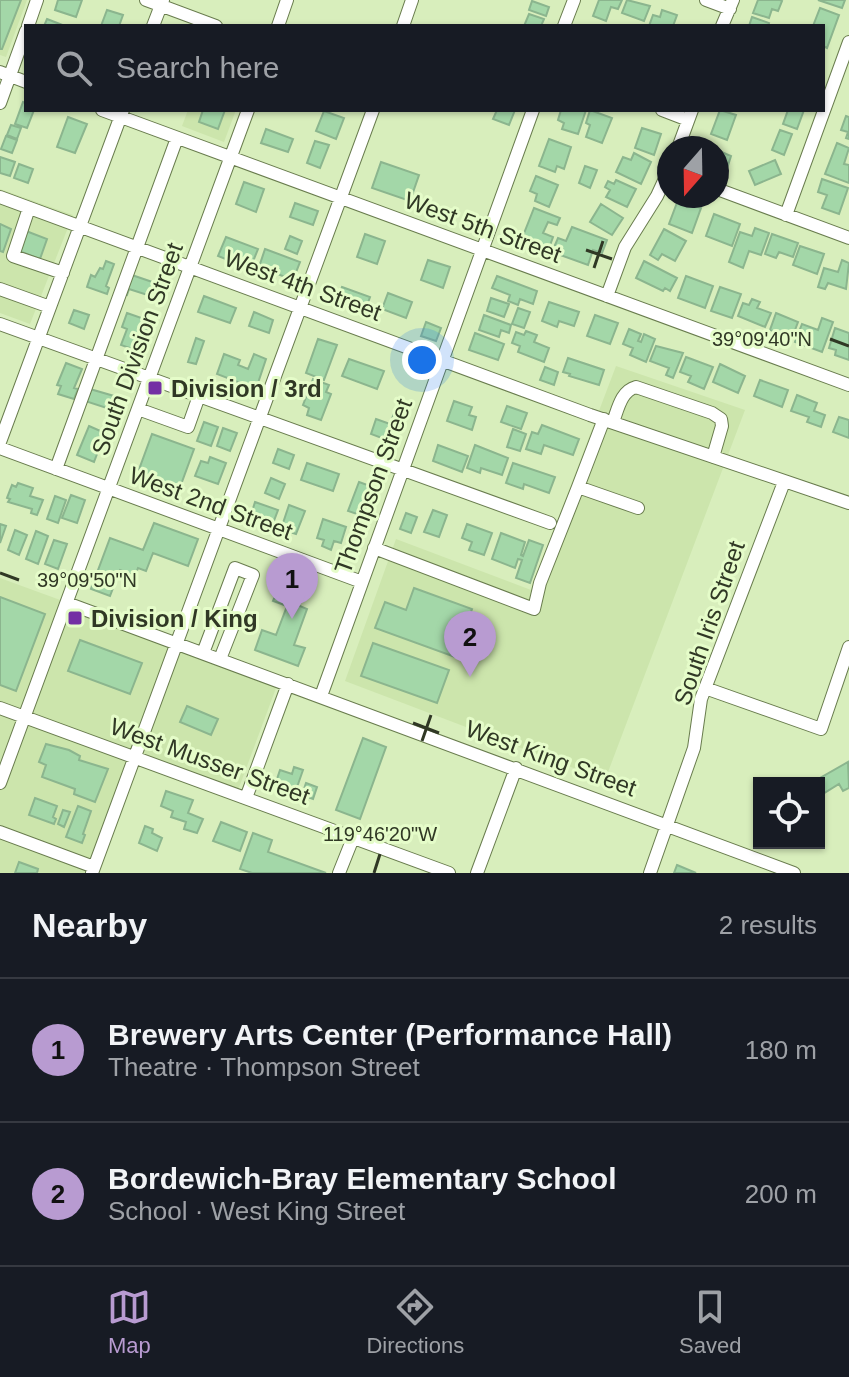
<!DOCTYPE html>
<meta charset="utf-8">
<style>
:root{--surface:#171b24;--page:#20242c;--text:#f1f3f6;--muted:#9ea1a6;--line:#363941;--accent:#b89bd1}
body{margin:0;font-family:Helvetica,sans-serif;background:var(--page);color:var(--text)}
.controls{position:absolute;right:24px;bottom:24px;display:grid;overflow:hidden;border-radius:0px;box-shadow:0 2px 6px #0004}
.controls button{width:72px;height:72px;display:grid;place-items:center;padding:0;border:0;border-bottom:2px solid var(--line);background:var(--surface);color:var(--text);font:40px sans-serif}
.compass{position:absolute;left:657px;top:136px;width:72px;height:72px;border-radius:50%;background:var(--surface);box-shadow:0 2px 6px #0004;rotate:200deg}
.you{position:absolute;left:422px;top:360px;width:28px;height:28px;margin:-20px;border:6px solid #fff;border-radius:50%;background:#1a73e8;box-shadow:0 0 0 12px #1a73e833}
.badge{display:grid;place-items:center;width:52px;height:52px;border-radius:50%;background:var(--accent);color:#111;font-size:26px;font-weight:700}
.pin{position:absolute;translate:-50% -66px;filter:drop-shadow(0 2px 4px #0008)}
.pin::after{content:'';position:absolute;top:42px;width:28px;height:24px;background:inherit;clip-path:polygon(0 0,100% 0,50% 100%)}
.list{margin:0;padding:0;list-style:none}
h2{display:flex;justify-content:space-between;align-items:center;height:104px;margin:0;padding:0 32px;font-size:34px}
h2 small{font-size:26px;font-weight:400;color:var(--muted)}
.list li{display:grid;grid-template-columns:52px 1fr auto;gap:24px;align-items:center;box-sizing:border-box;height:144px;padding:0 32px;border-top:2px solid var(--line)}
.list b{display:block;font-size:30px;white-space:nowrap}
.list p{margin:0;font-size:26px;white-space:nowrap;color:var(--muted)}
.list em{font-size:26px;font-style:normal;color:var(--muted)}
.icon{flex:none;width:44px;height:44px;fill:none;stroke:currentColor;stroke-width:2;stroke-linecap:round;stroke-linejoin:round}
.map{position:relative;flex:none;width:849px;height:873px;overflow:hidden}
.search{position:absolute;background:var(--surface);box-shadow:0 2px 6px #0004;left:24px;right:24px;top:24px;height:88px;display:flex;align-items:center;gap:20px;box-sizing:border-box;padding:0 28px;border-radius:0px;color:var(--muted);font-size:30px}
.sheet{height:392px;background:var(--surface)}
nav{display:flex;justify-content:space-around;align-items:center;box-sizing:border-box;height:112px;border-top:2px solid var(--line);background:var(--surface);font-size:22px;color:var(--muted)}
nav a{display:grid;justify-items:center;gap:4px}
nav .on{color:var(--accent)}
.map>svg:first-child{display:block}
.built{fill:#cce5ac}
.building{fill:#a3d7a8;stroke:#8bb58e;stroke-width:2}
.lines{fill:none;stroke-linecap:round;stroke-linejoin:round}
.minor-casing{stroke:#697c4e;stroke-width:14}
.minor{stroke:#fff;stroke-width:12}
.ticks{fill:none;stroke:#303825;stroke-width:3}
.poi-dot{fill:#7330a4;stroke:#e5fcc9;stroke-width:3}
.labels{text-anchor:middle;dominant-baseline:central;stroke-width:6;stroke-linejoin:round;paint-order:stroke}
.street-label{font-size:24px;fill:#303825;stroke:#e5fcc9}
.poi-label{font-size:24px;font-weight:bold;fill:#303825;stroke:#e5fcc9;text-anchor:start}
.ticks-label{font-size:20px;text-anchor:middle;fill:#303825;stroke:#e5fcc9;stroke-width:6;stroke-linejoin:round;paint-order:stroke}
</style>
<div class="map">
<svg width="849" height="873" viewBox="0 0 849 873">
<rect width="100%" height="100%" fill="#d8eebc"/>
<path class="built" d="M0,0H27L6,57L0,55Z
M188,110H236L224,142L182,126Z
M0,189L73,215L30,324L0,313Z
M616,366L745,410L605,780L345,681L396,539L531,590Z
M0,578L279,680L237,793L134,757L92,873H0Z"/>
<path class="building" d="M0,0H21L2,49H0Z
M58,0H82L76,17L55,10Z
M599,0H622L618,9L611,7L606,21L593,16Z
M627,0L650,6L644,21L622,13Z
M758,0H780L782,1L778,11L772,9L769,18L753,13Z
M818,0H845L842,8Z
M532,1L549,7L546,16L529,10Z
M820,8L839,15L827,48L823,46V26H813Z
M107,10L123,15L119,26H101Z
M662,10L677,15L673,26H649L653,15L660,17Z
M529,14L544,19L541,26H524Z
M752,17L769,23L768,26H749Z
M47,19L65,26H44Z
M23,102L26,103V110H34L27,128L15,124Z
M203,110H225L218,129L199,122Z
M497,110H515L509,125L493,119Z
M561,110H586L578,134L562,129L564,123L558,120Z
M590,110L612,118L602,143L586,137L590,125L586,123Z
M720,110L736,115L727,140L711,134Z
M788,110H804L797,129L783,124Z
M324,111L344,118L336,139L316,131Z
M846,116L849,117V139L846,138L848,132L841,130Z
M68,117L87,124L75,153L57,147Z
M11,125L21,128L17,139L7,135Z
M642,128L661,134L654,155L635,148Z
M266,129L293,139L288,152L261,143Z
M780,130L792,134L784,155L772,150Z
M6,136L17,140L12,153L1,149Z
M549,139L571,147L564,169L557,166L555,172L539,166Z
M315,141L329,145L320,168L307,163Z
M837,143L849,148L844,164L849,165V183L825,174Z
M717,150L731,156L725,175L717,172Z
M634,153L651,162L641,184L616,172L623,157L631,160Z
M0,157L15,162L10,176L0,173Z
M775,160L781,174L755,185L749,171Z
M381,162L419,175L410,201L372,188Z
M19,164L33,169L28,183L14,178Z
M585,166L597,170L590,188L579,183Z
M536,176L558,185L549,207L535,201L537,194L530,191Z
M822,179L848,188L839,214L822,208L827,195L818,192Z
M616,180L636,189L627,207L606,197L610,190L605,187L608,181L614,184Z
M244,182L264,189L256,212L236,204Z
M678,200L701,208L692,233L669,224Z
M295,203L318,211L313,225L290,217Z
M601,204L623,218L612,235L590,222Z
M534,208L560,218L557,225L548,222L543,233L553,237L548,251L521,241Z
M714,214L740,224L732,246L706,236Z
M0,224L11,229L3,252L0,251Z
M572,227L607,240L602,253L593,250L588,265L552,252L558,238L566,241Z
M755,228L769,233L761,255L749,251L743,268L729,262L740,232L752,236Z
M664,229L686,241L675,261L662,254L658,260L650,255Z
M26,231L47,239L40,259L19,251Z
M365,234L385,241L377,264L357,257Z
M772,234L798,243L793,257L779,252L776,258L765,254Z
M290,236L302,241L297,254L285,249Z
M226,237L258,249L250,269L218,256Z
M800,246L824,254L817,274L793,265Z
M265,249L300,262L293,280L259,267Z
M428,260L450,267L443,288L421,280Z
M842,260L849,263L846,289L828,283L825,289L818,287L824,268L838,272Z
M106,261L114,264L106,286L109,288L107,294L87,287L91,275L95,277L100,268L103,269Z
M644,261L677,278L670,291L665,288L663,291L636,278Z
M129,274L161,285L157,298L129,289L127,295L122,293Z
M497,276L537,291L533,304L520,299L518,305L508,301L510,295L492,288Z
M686,276L713,286L705,308L678,298Z
M342,287L370,297L365,311L337,301Z
M720,287L741,294L732,318L711,311Z
M388,293L412,302L406,318L382,309Z
M204,296L236,308L230,323L198,312Z
M491,298L509,304L504,317L487,311Z
M752,299L760,302L757,308L771,313L765,327L738,316L743,303L749,305Z
M549,302L579,312L574,326L559,321L557,327L542,321Z
M518,308L530,312L524,328L512,324Z
M74,310L89,315L84,329L69,323Z
M254,312L273,320L269,333L249,326Z
M127,313L150,321L144,336L140,335L135,350L121,345L127,329L122,327Z
M776,313L798,322L792,338L770,330Z
M484,315L511,325L509,333L501,330L499,337L479,330Z
M595,315L618,323L610,344L587,336Z
M822,318L833,322L822,352L795,342L802,324L818,330Z
M426,322L441,328L436,341L421,336Z
M835,328L849,333V360L835,355L836,350L829,348Z
M629,329L641,334L638,341L641,342L644,334L655,339L646,362L630,355L633,348L623,344Z
M526,331L537,335L534,342L549,348L544,362L518,352L520,346L512,343L516,332L524,335Z
M475,333L504,344L498,360L469,350Z
M196,338L204,341L196,364L188,362Z
M318,339L337,345L324,380L306,373Z
M656,346L683,353L673,378L666,375L669,368L650,361Z
M224,354L240,360L238,365L248,369L254,354L266,359L256,389L217,374Z
M686,357L713,367L704,389L688,382L691,376L680,372Z
M568,358L604,370L599,385L569,376L570,374L563,372Z
M349,359L384,371L377,389L342,376Z
M66,363L82,369L74,388L78,389L74,399L58,394L61,386L57,385Z
M720,364L745,376L738,393L713,382Z
M545,367L558,372L554,385L540,380Z
M313,379L329,385L326,392L331,394L321,420L307,415L309,408L303,405Z
M760,380L788,390L782,407L754,396Z
M90,389L121,398L116,411L85,401Z
M797,395L817,403L814,411L825,415L821,427L807,422L809,417L791,411Z
M454,401L472,407L469,415L476,417L472,430L447,421Z
M507,406L527,413L521,429L501,422Z
M395,410L405,414L400,426L391,422Z
M839,417L849,420V438L833,432Z
M376,419L393,425L387,440L371,434Z
M204,422L218,427L211,446L197,441Z
M542,425L579,439L573,455L544,445L541,454L526,449L532,432L538,434Z
M89,426L105,433L94,462L77,455Z
M223,428L237,433L230,451L217,446Z
M513,429L526,434L520,451L507,447Z
M152,434L194,449L179,490L137,475Z
M438,445L468,456L462,472L433,461Z
M475,445L508,458L502,475L481,468L480,473L467,468Z
M278,449L294,455L289,469L273,463Z
M210,457L226,463L218,484L195,476L201,461L208,463Z
M307,463L339,474L333,491L301,480Z
M513,463L555,477L549,493L524,484L523,489L506,483Z
M271,478L285,484L279,499L265,493Z
M359,482L373,487L363,516L348,511Z
M18,483L33,488L30,496L43,500L37,515L31,513L32,509L8,502L10,499L7,498L12,485L16,487Z
M71,495L85,500L77,523L62,518Z
M55,496L66,500L58,523L47,519Z
M255,502L278,510L272,526L250,518Z
M289,505L305,511L296,534L281,529Z
M433,510L447,515L439,537L424,532Z
M406,513L417,517L411,533L400,529Z
M323,519L346,527L341,543L334,541L331,550L322,546L324,540L317,538Z
M154,523L198,539L188,566L153,553L146,571L138,568L135,576L120,570L110,596L91,589L110,538L143,550Z
M0,524L6,526L0,543Z
M467,524L492,533L484,555L469,550L472,542L462,538Z
M15,530L27,535L19,555L8,550Z
M36,531L48,536L38,564L26,559Z
M501,533L525,542L521,555L523,556L529,540L543,545L530,583L516,578L522,560L518,559L515,568L492,559Z
M54,540L67,544L58,569L45,564Z
M288,587L300,592L295,604L307,609L294,645L305,648L298,666L255,650L262,630L276,635L287,606L273,601L278,589L287,592Z
M414,588L472,609L455,657L375,628L385,602L406,610Z
M0,597L45,614L16,691L0,685Z
M80,640L142,663L130,694L68,671Z
M373,643L449,670L437,703L361,676Z
M187,706L218,719L211,735L180,722Z
M363,738L386,747L360,819L336,810Z
M46,744L69,750L80,756L79,760L108,769L95,802L74,794L75,789L42,777L46,765L39,762Z
M848,762L849,788L843,791L839,784L821,795L819,783L813,782Z
M294,767L303,770L295,793L275,785L280,770L292,774Z
M306,783L317,787L313,799L302,795Z
M166,791L193,800L188,813L203,819L197,833L184,829L186,822L171,817L173,811L161,806Z
M35,798L57,806L53,817L56,819L54,824L29,815Z
M78,806L91,811L83,834L85,835L82,843L66,837Z
M63,810L70,812L64,827L58,824Z
M221,822L247,832L240,851L213,841Z
M145,826L153,829L152,833L162,838L157,851L139,843Z
M253,833L272,840L268,852L326,873H252L240,869Z
M19,862L38,869L37,873H15Z
M677,865L696,873H674Z"/>
<g class="lines">
<defs>
<path id="minor" d="M146,0L216,26
M706,0L730,9
M28,26L37,0
M153,26L163,0
M278,26L287,0
M403,26L412,0
M564,26L574,0
M722,26L733,0
M0,72L26,82
M0,103L26,31
M102,110L849,385
M662,110L688,120
M678,148L692,110
M717,189L849,238
M0,197L590,415L849,503
M29,208L13,256L63,273
M786,215L849,42
M0,289L50,307
M607,296L625,247L657,196L669,170
M0,324L550,523
M138,409L188,427L199,396
M604,419L578,487L638,508
M613,422C618,409 621,391 636,387L712,413L721,419L722,426L713,457
M0,442L123,110
M0,448L362,582
M56,469L177,138
M374,548L534,609L540,583L578,487
M67,603L794,873
M203,653L235,568L253,575L220,659
M705,688L821,729L849,647
M321,696L533,110
M0,708L449,873
M0,783L248,110
M246,798L288,684
M0,832L94,867
M92,873L373,110
M339,873L353,838
M477,873L516,768
M650,873L694,748L701,699L784,482"/>
</defs>
<use href="#minor" class="minor-casing"/>
<use href="#minor" class="minor"/>
</g>
<path class="ticks" d="M586,250L612,259M594,268L603,241M830,339L849,346M0,573L19,580M413,723L439,733M422,741L431,715M374,873L380,854"/>
<g class="poi-dot">
<rect x="147" y="380" width="16" height="16" rx="4"/>
<rect x="67" y="610" width="16" height="16" rx="4"/>
</g>
<g class="labels">
<g class="street-label">
<text transform="translate(483 227) rotate(20)">West 5th Street</text>
<text transform="translate(303 285) rotate(20)">West 4th Street</text>
<text transform="translate(137 349) rotate(-70)">South Division Street</text>
<text transform="translate(373 486) rotate(-70)">Thompson Street</text>
<text transform="translate(211 503) rotate(20)">West 2nd Street</text>
<text transform="translate(709 623) rotate(-71)">South Iris Street</text>
<text transform="translate(551 758) rotate(20)">West King Street</text>
<text transform="translate(210 761) rotate(20)">West Musser Street</text>
</g>
<g class="poi-label">
<text x="171" y="388">Division / 3rd</text>
<text x="91" y="618">Division / King</text>
</g>
</g>
<g class="ticks-label">
<text x="762" y="346">39°09'40"N</text>
<text x="87" y="587">39°09'50"N</text>
<text x="380" y="841">119°46'20"W</text>
</g>
</svg>
<div class="controls">
<button><svg class="icon" aria-label="locate" viewBox="0 0 24 24"><circle cx="12" cy="12" r="6"/><path d="M12 2v4M12 18v4M2 12h4M18 12h4"/></svg></button>
</div>
<svg class="compass" viewBox="-18 -18 36 36"><path d="M0-13l5 13h-10z" fill="#e53935"/><path d="M0 13l5-13h-10z" fill="#9ea1a6"/></svg>
<div class="you"></div>
<div class="pin badge" style="left:292px;top:619px">1</div>
<div class="pin badge" style="left:470px;top:677px">2</div>
<div class="search"><svg class="icon" aria-label="search" viewBox="0 0 24 24"><circle cx="10" cy="10" r="6"/><path d="M15 15l6 6"/></svg>Search here</div>
</div>
<section class="sheet">
<h2>Nearby<small>2 results</small></h2>
<ul class="list">
<li><span class="badge">1</span><div><b>Brewery Arts Center (Performance Hall)</b><p>Theatre · Thompson Street</p></div><em>180 m</em></li>
<li><span class="badge">2</span><div><b>Bordewich-Bray Elementary School</b><p>School · West King Street</p></div><em>200 m</em></li>
</ul>
</section>
<nav>
<a class="on"><svg class="icon" aria-label="map" viewBox="0 0 24 24"><path d="M3 6l6-2 6 2 6-2v14l-6 2-6-2-6 2zM9 4v14M15 6v14"/></svg>Map</a>
<a><svg class="icon" aria-label="directions" viewBox="0 0 24 24"><path d="M12 3l9 9-9 9-9-9zM9 14v-3h6M13 9l2 2-2 2"/></svg>Directions</a>
<a><svg class="icon" aria-label="saved" viewBox="0 0 24 24"><path d="M7 4h10v16l-5-4-5 4z"/></svg>Saved</a>
</nav>
